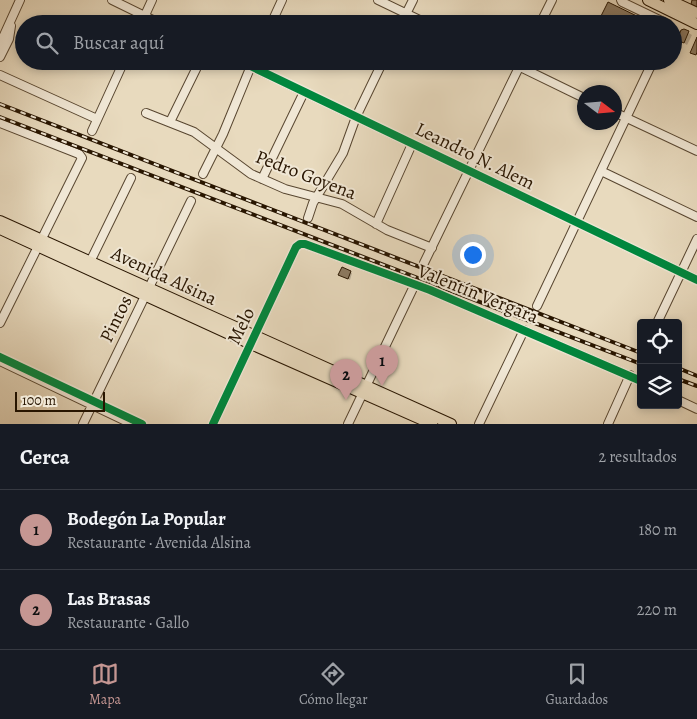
<!DOCTYPE html>
<html lang="es">
<meta charset="utf-8">
<style>
:root{--surface:#171b24;--page:#20242c;--text:#f1f3f6;--muted:#9ea1a6;--line:#363941;--accent:#c59692}
body{margin:0;font-family:Alegreya,serif;background:var(--page);color:var(--text)}
.controls{position:absolute;right:15px;bottom:15px;display:grid;overflow:hidden;border-radius:5px;box-shadow:0 2px 8px #0003}
.controls button{width:45px;height:45px;display:grid;place-items:center;padding:0;border:0;border-bottom:1px solid var(--line);background:var(--surface);color:var(--text);font:25px sans-serif}
.compass{position:absolute;left:577px;top:85px;width:45px;height:45px;border-radius:50%;background:var(--surface);box-shadow:0 2px 8px #0003;rotate:106deg}
.scale{position:absolute;left:15px;bottom:12px;width:90px;box-sizing:border-box;padding-left:5px;border:2px solid #281500;border-top:0;font-size:14px;line-height:18px;white-space:nowrap;color:#281500;-webkit-text-stroke:4px #f0e7d5;paint-order:stroke}
.you{position:absolute;left:472px;top:254px;width:18px;height:18px;margin:-12px;border:4px solid #fff;border-radius:50%;background:#1a73e8;box-shadow:0 0 0 8px #1a73e833}
.badge{display:grid;place-items:center;width:32px;height:32px;border-radius:50%;background:var(--accent);color:#111;font-size:16px;font-weight:700}
.pin{position:absolute;translate:-50% -41px;filter:drop-shadow(0 1px 2px #0008)}
.pin::after{content:'';position:absolute;top:26px;width:18px;height:15px;background:inherit;clip-path:polygon(0 0,100% 0,50% 100%)}
.list{margin:0;padding:0;list-style:none}
h2{display:flex;justify-content:space-between;align-items:center;height:65px;margin:0;padding:0 20px;font-size:21px}
h2 small{font-size:16px;font-weight:400;color:var(--muted)}
.list li{display:grid;grid-template-columns:32px 1fr auto;gap:15px;align-items:center;box-sizing:border-box;height:80px;padding:0 20px;border-top:1px solid var(--line)}
.list b{display:block;font-size:19px;white-space:nowrap}
.list p{margin:0;font-size:16px;white-space:nowrap;color:var(--muted)}
.list em{font-size:16px;font-style:normal;color:var(--muted)}
.icon{flex:none;width:28px;height:28px;fill:none;stroke:currentColor;stroke-width:2;stroke-linecap:round;stroke-linejoin:round}
.map{position:relative;flex:none;width:697px;height:424px;overflow:hidden}
.search{position:absolute;background:var(--surface);box-shadow:0 2px 8px #0003;left:15px;right:15px;top:15px;height:55px;display:flex;align-items:center;gap:12px;box-sizing:border-box;padding:0 18px;border-radius:28px;color:var(--muted);font-size:19px}
.sheet{height:225px;background:var(--surface)}
nav{display:flex;justify-content:space-around;align-items:center;box-sizing:border-box;height:70px;border-top:1px solid var(--line);background:var(--surface);font-size:14px;color:var(--muted)}
nav a{display:grid;justify-items:center;gap:2px}
nav .on{color:var(--accent)}
.map>svg:first-child{display:block}
.shadow{fill:#0003}
.building{fill:#8c7b63;stroke:#281500}
.lines{fill:none;stroke-linecap:round;stroke-linejoin:round}
.minor-casing{stroke:#584630;stroke-width:10}
.major-casing{stroke:#281500;stroke-width:12}
.minor{stroke:#f0e7d5;stroke-width:8}
.major{stroke:#e8dabe;stroke-width:10}
.rail-casing{stroke:#281500;stroke-width:4}
.rail{stroke:#f0e7d5;stroke-width:2;stroke-dasharray:5.5;stroke-linecap:butt}
.cycleway-casing{stroke:#f0e7d5;stroke-width:11}
.cycleway{stroke:#00873e;stroke-width:8}
.labels{text-anchor:middle;dominant-baseline:central;stroke-width:4;stroke-linejoin:round;paint-order:stroke}
.street-label{font-size:19px;fill:#281500;stroke:#f0e7d5}
</style>
<div class="map">
<svg width="697" height="424" viewBox="0 0 697 424">
<rect width="100%" height="100%" fill="#e8dabe"/>
<filter id="stains"><feTurbulence type="fractalNoise" baseFrequency=".004" numOctaves="4"/><feColorMatrix values="0 0 0 0 .2 0 0 0 0 .09 0 0 0 0 .02 0 0 0 .5 -.17"/></filter>
<radialGradient id="worn" r=".72"><stop offset=".6" stop-color="#630" stop-opacity="0"/><stop offset="1" stop-color="#630" stop-opacity=".3"/></radialGradient>
<path class="shadow" d="M684,30L692,35L687,45L678,39Z
M350,272L352,273L350,280L340,275Z"/>
<path class="building" d="M692,0H697V7L691,4Z
M608,2L643,19L641,24H597Z
M684,29L689,31L684,43L677,40L681,30Z
M697,37V52L696,55L690,53Z
M342,267L351,271L348,279L338,275Z"/>
<g class="lines">
<defs>
<path id="minor" d="M112,0L161,24
M378,0L428,24
M621,0L622,2L668,24
M141,24L152,0
M271,24L282,0
M401,24L413,0
M540,24L552,0
M0,44L20,0
M0,57L9,39L11,26
M240,61L697,280
M508,61L584,98
M0,75L97,119
M614,112L697,151
M146,113L194,132L251,174L285,189L342,204L387,230L432,248
M170,122L200,61
M0,123L79,154L82,158L0,323
M92,131L124,61
M601,171L697,217
M203,174L223,134L253,61
M262,179L304,92
M308,218L313,203L343,153L356,117L383,61
M376,224L412,144
M90,262L131,178
M424,263L522,61
M537,306L653,61
M657,323L697,239
M0,361L132,424
M678,400L697,409
M83,424L191,201
M213,424L296,247L300,244H305L430,290L641,381
M348,424L415,284
M479,424L524,330
M608,424L630,375"/>
<path id="major" d="M648,0L697,24
M669,0L697,13
M0,221L451,424
M0,229L251,344L432,424"/>
</defs>
<use href="#minor" class="minor-casing"/>
<use href="#major" class="major-casing"/>
<use href="#minor" class="minor"/>
<use href="#major" class="major"/>
<defs>
<path id="rail" d="M0,104L641,353
M0,117L641,364
M678,368L697,376
M678,379L697,386"/>
</defs>
<use href="#rail" class="rail-casing"/>
<use href="#rail" class="rail"/>
<defs>
<path id="cycleway" d="M240,61L697,280
M0,357L142,424
M213,424L296,247L300,244H305L430,290L641,381"/>
</defs>
<use href="#cycleway" class="cycleway-casing"/>
<use href="#cycleway" class="cycleway"/>
</g>
<g class="labels">
<g class="street-label">
<text transform="translate(475 156) rotate(26)">Leandro N. Alem</text>
<text transform="translate(306 175) rotate(21)">Pedro Goyena</text>
<text transform="translate(164 276) rotate(25)">Avenida Alsina</text>
<text transform="translate(478 294) rotate(22)">Valentín Vergara</text>
<text transform="translate(116 319) rotate(-64)">Pintos</text>
<text transform="translate(241 326) rotate(-64)">Melo</text>
</g>
</g>
<rect width="100%" height="100%" filter="url(#stains)"/>
<rect width="100%" height="100%" fill="url(#worn)"/>
</svg>
<div class="controls">
<button><svg class="icon" aria-label="locate" viewBox="0 0 24 24"><circle cx="12" cy="12" r="6"/><path d="M12 2v4M12 18v4M2 12h4M18 12h4"/></svg></button>
<button><svg class="icon" aria-label="layers" viewBox="0 0 24 24"><path d="M12 4l9 5-9 5-9-5zM3 14l9 5 9-5"/></svg></button>
</div>
<svg class="compass" viewBox="-18 -18 36 36"><path d="M0-13l5 13h-10z" fill="#e53935"/><path d="M0 13l5-13h-10z" fill="#9ea1a6"/></svg>
<div class="scale">100 m</div>
<div class="you"></div>
<div class="pin badge" style="left:382px;top:386px">1</div>
<div class="pin badge" style="left:346px;top:400px">2</div>
<div class="search"><svg class="icon" aria-label="search" viewBox="0 0 24 24"><circle cx="10" cy="10" r="6"/><path d="M15 15l6 6"/></svg>Buscar aquí</div>
</div>
<section class="sheet">
<h2>Cerca<small>2 resultados</small></h2>
<ul class="list">
<li><span class="badge">1</span><div><b>Bodegón La Popular</b><p>Restaurante · Avenida Alsina</p></div><em>180 m</em></li>
<li><span class="badge">2</span><div><b>Las Brasas</b><p>Restaurante · Gallo</p></div><em>220 m</em></li>
</ul>
</section>
<nav>
<a class="on"><svg class="icon" aria-label="map" viewBox="0 0 24 24"><path d="M3 6l6-2 6 2 6-2v14l-6 2-6-2-6 2zM9 4v14M15 6v14"/></svg>Mapa</a>
<a><svg class="icon" aria-label="directions" viewBox="0 0 24 24"><path d="M12 3l9 9-9 9-9-9zM9 14v-3h6M13 9l2 2-2 2"/></svg>Cómo llegar</a>
<a><svg class="icon" aria-label="saved" viewBox="0 0 24 24"><path d="M7 4h10v16l-5-4-5 4z"/></svg>Guardados</a>
</nav>
